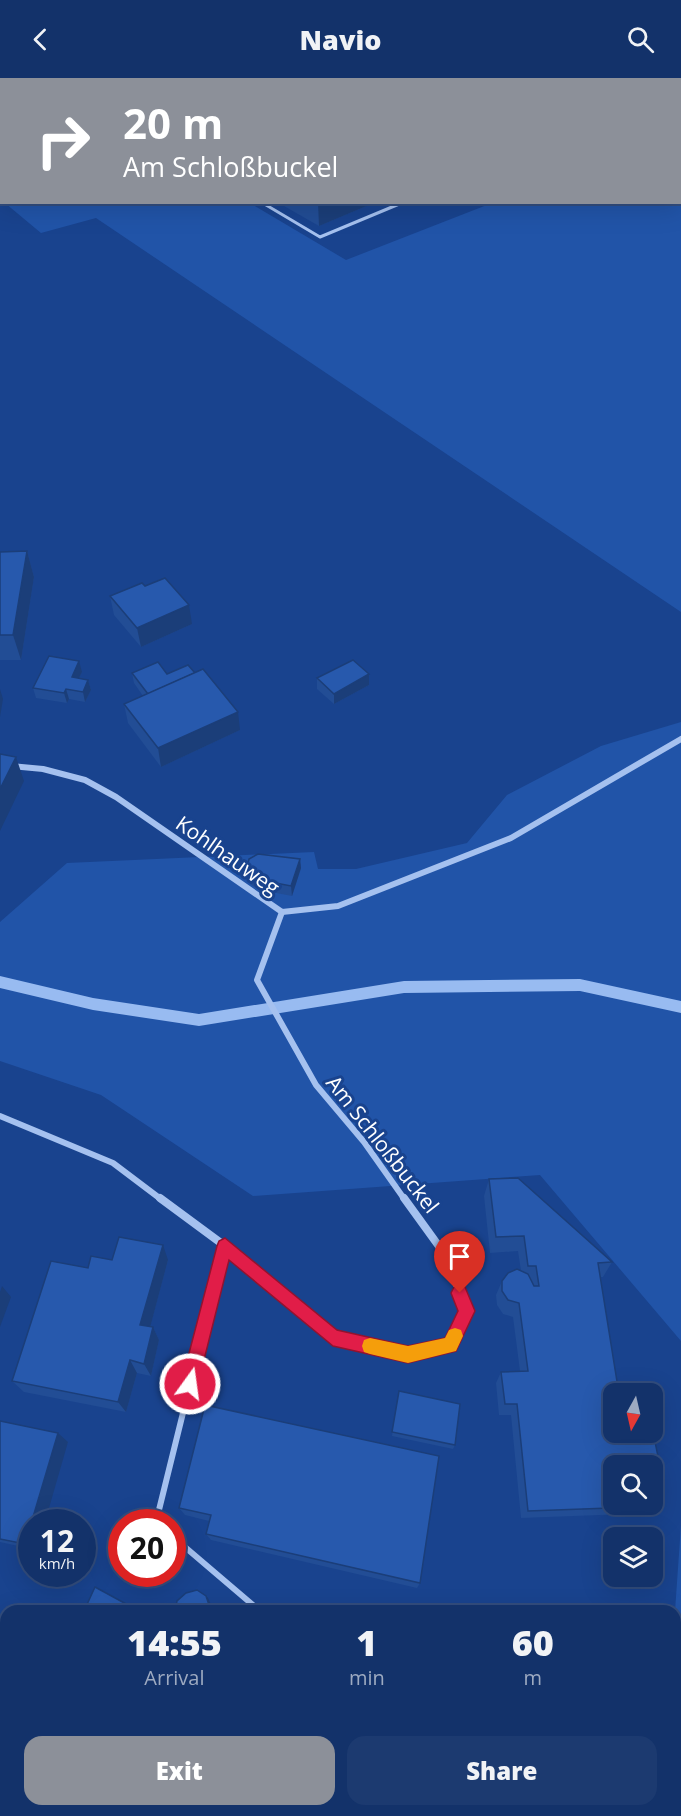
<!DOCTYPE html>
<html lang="en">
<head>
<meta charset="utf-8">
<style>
  body { margin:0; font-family:"Open Sans",sans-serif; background:#1c3a70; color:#f1f3f6; height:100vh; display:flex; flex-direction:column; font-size:22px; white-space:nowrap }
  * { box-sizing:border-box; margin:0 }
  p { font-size:20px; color:#9daac1 }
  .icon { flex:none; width:33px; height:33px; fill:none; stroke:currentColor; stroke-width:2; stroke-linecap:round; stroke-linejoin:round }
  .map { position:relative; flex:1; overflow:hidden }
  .details { position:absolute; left:0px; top:1527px; width:681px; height:212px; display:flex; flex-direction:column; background:#13326a; border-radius:18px 18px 0 0; box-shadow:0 6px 24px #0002,0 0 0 2px #324d7e }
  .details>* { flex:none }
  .hud { position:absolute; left:0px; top:0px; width:681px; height:126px; box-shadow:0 6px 24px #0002,0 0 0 2px #324d7e; background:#8c9099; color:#fff; overflow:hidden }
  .needle { width:39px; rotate:188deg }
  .fabs { position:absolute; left:603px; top:1305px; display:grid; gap:12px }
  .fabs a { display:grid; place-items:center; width:60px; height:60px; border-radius:12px; background:#13326a; box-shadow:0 6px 24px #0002,0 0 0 2px #324d7e; font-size:30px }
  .speed { position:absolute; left:18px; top:1431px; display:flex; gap:12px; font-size:30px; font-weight:700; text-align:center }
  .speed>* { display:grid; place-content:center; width:78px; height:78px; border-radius:50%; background:#13326a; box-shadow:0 6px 24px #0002,0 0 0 2px #324d7e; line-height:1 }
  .speed small { font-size:15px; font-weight:400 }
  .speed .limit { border:9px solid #d22; background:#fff; color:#111 }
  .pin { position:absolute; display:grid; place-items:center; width:51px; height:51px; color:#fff; margin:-62px -26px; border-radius:50% 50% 50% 0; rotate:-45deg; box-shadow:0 0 6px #0007 }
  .pin .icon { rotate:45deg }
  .me { position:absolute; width:66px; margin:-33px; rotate:14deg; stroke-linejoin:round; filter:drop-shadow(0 0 4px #0008) }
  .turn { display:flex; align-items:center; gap:21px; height:126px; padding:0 24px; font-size:27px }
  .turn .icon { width:78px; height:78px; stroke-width:2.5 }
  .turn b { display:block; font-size:42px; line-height:51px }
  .eta { display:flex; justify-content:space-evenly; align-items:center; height:102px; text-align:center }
  .eta b { font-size:36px; font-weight:800; line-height:42px }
  .button { display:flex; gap:12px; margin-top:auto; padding:12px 24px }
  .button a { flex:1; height:69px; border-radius:18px; background:#8c9099; color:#fff; font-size:24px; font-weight:800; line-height:69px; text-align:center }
  .button a+a { background:#1c3a70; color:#f1f3f6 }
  header { display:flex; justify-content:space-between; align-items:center; height:78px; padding:0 24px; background:#13326a; font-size:27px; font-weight:800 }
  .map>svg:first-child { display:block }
  .green { fill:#2154a8 }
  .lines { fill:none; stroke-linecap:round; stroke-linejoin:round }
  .stream { fill:#98bbf1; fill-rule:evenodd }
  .lane-far1 { stroke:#a5c1ef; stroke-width:3 }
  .lane { stroke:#a5c1ef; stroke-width:6 }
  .street-far1 { stroke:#a5c1ef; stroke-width:6 }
  .street { stroke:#a5c1ef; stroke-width:8 }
  .wall { fill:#224d95 }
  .shaded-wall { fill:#1b3e79 }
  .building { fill:#2759ad; stroke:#1b3e79; stroke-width:1.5 }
  .route { fill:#e11d48; stroke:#92132f; stroke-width:1.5 }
  .slow { fill:#f59e0b }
  .labels { text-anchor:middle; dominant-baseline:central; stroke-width:6; stroke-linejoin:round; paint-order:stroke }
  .street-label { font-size:21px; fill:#fff; stroke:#19438e }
</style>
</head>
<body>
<header><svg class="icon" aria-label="back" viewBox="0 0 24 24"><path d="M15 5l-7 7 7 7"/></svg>Navio<svg class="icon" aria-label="search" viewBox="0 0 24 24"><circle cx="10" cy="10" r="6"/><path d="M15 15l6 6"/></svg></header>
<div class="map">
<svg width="681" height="1738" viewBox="0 0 681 1738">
  <rect width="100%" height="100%" fill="#19438e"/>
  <g class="green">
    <polygon points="427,0 681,0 681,534 96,140 41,155 5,125 250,125 346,182 492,125 680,124 680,2"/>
    <polygon points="681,644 681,1263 540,1097 253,1118 101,1017 0,983 0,844 67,785 314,774 318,791 356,791 467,765 507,717 601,668"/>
    <polygon points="681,1447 681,1738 660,1738 660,1733 675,1732 675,1533"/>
  </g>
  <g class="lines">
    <polygon class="stream" points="0,898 93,920 199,936 404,903 580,901 681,923 681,935 580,913 404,915 199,948 93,932 0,910"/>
    <g class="lane-far1">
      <polyline points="50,0 52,2"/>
      <polyline points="539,2 544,0"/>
      <polyline points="261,124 320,159 404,124"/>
    </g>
    <g class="lane">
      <polyline points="156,1444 224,1169"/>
      <polyline points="172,1458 260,1533"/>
      <polyline points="219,1738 222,1732"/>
    </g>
    <g class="street-far1">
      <polyline points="0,687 43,691 85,702 116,719 282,834 338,828 511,760 681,661"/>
      <polyline points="282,834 257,902 316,1007 364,1064 405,1122"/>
      <polyline points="0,1038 113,1085 162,1122"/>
    </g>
    <polyline class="street" points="160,1120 225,1168 333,1259 409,1277 451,1267 467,1233 446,1178 404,1120"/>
  </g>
  <g class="wall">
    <rect x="110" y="0" width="69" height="2"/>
    <rect x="191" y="0" width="169" height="2"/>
    <polygon points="277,124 376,124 319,148"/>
    <polygon points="27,473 34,499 21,582 0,582 0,474"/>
    <polygon points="145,508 192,546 141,569 114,537 110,518"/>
    <polygon points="82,594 79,600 88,602 91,612 85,624 69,621 67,625 36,620 33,610"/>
    <polygon points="132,595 167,596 240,652 161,689 128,645 124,626 143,618 134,605"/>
    <polygon points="369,596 369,607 334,626 317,611 317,600"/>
    <polygon points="300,781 301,790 292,818 261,812 251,807 248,799 247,790"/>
    <polygon points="489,1101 612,1184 603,1199 601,1199 614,1354 661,1393 652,1399 652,1388 614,1388 637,1429 626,1436 521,1440 511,1337 499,1337 496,1305 501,1294 520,1293 513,1239 503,1236 497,1227 496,1217 502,1203 521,1193 518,1173 490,1175 484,1118"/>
    <polygon points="112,1182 168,1182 150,1249 153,1249 159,1262 151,1298 137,1295 126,1334 24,1314 12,1303 88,1190"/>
    <polygon points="399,1313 455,1367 453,1371 392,1358"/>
    <polygon points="205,1327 420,1505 417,1510 211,1462 206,1456 209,1443 185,1437 179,1430"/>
    <polygon points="0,1343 68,1364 32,1444 32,1471 0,1464"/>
    <rect x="467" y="1732" width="163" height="6"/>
  </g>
  <g class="shaded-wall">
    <polygon points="134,0 179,0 179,2 130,2"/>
    <polygon points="315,0 360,0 360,2 311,2"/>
    <polygon points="318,124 376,124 319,148"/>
    <polygon points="27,473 34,499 21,582 13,557"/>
    <polygon points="189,527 192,546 141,569 137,550"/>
    <polygon points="79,583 82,594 74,610 72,599"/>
    <polygon points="369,596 369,607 334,626 334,616"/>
    <polygon points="88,602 91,612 85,624 83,614"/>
    <polygon points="0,611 3,621 0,639"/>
    <polygon points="66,611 69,621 67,625 64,615"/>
    <polygon points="238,634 240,652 161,689 158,670"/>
    <polygon points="16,679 24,703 0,753 0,711"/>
    <polygon points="300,781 301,790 292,818 291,808"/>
    <polygon points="163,1167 168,1182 147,1261 140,1247"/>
    <polygon points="2,1208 11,1219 0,1249 0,1214"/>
    <polygon points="153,1249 159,1262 151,1298 144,1286"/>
    <polygon points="130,1282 137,1295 126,1334 118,1324"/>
    <polygon points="58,1355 68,1364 45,1444 32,1444 32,1469 25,1466"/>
    <polygon points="206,1518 208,1520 213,1531 212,1533 210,1533"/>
    <polygon points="125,1732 132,1732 130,1738 123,1738"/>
  </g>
  <g class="building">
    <polygon points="212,0 315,0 311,2 215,2"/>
    <polygon points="27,473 13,557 0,557 0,474"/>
    <polygon points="165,500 189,527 137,550 110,518 142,505 145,508"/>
    <polygon points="49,578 79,583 72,599 88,602 83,614 66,611 64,615 33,610"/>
    <polygon points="353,582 369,596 334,616 317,600"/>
    <polygon points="158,584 167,596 188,587 195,595 148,616 132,595"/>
    <polygon points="203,591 238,634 158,670 124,626"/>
    <polygon points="0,676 16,679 0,711"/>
    <polygon points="258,776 300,781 291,808 260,802 250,798 247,790 249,781"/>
    <polygon points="518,1100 612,1184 598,1185 619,1316 614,1316 614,1354 652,1354 652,1349 661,1393 652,1393 652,1388 614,1388 614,1426 637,1426 637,1429 528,1433 517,1326 505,1326 501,1294 528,1293 519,1225 508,1222 502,1213 502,1203 508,1195 517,1191 528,1196 534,1208 539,1208 536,1188 528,1188 524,1158 496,1159 489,1101"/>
    <polygon points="119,1159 163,1167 140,1247 153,1249 144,1286 130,1282 118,1324 12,1303 51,1183 88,1190 91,1178 112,1182"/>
    <polygon points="399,1313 460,1326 455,1367 392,1354"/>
    <polygon points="205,1327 439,1378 420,1505 206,1456 211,1437 179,1430"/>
    <polygon points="0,1343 58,1355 25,1466 0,1461"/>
    <polygon points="95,1509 139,1533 84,1533"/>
    <polygon points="197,1512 206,1518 210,1530 210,1533 175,1533 177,1523 186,1515"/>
    <polygon points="6,1687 6,1732 125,1732 123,1738 0,1738 0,1699"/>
    <polygon points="472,1732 630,1732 630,1738 473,1738"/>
  </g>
  <polygon class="route" points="225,1160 337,1252 408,1268 445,1260 458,1233 451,1215 454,1209 460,1207 465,1209 475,1233 456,1273 408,1285 333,1268 229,1182 198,1306 196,1312 190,1314 184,1312 181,1306 217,1168 219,1163"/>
  <polygon class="slow" points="455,1250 461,1252 463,1258 456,1273 408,1285 370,1276 364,1274 362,1268 364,1262 370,1260 408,1268 445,1260 449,1252"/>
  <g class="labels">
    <g class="street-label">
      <text transform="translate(228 777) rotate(35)">Kohlhauweg</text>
      <text transform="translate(383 1066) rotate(52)">Am Schloßbuckel</text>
    </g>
  </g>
</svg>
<div class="fabs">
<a><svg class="needle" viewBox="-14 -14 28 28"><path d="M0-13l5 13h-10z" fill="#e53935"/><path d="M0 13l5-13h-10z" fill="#9daac1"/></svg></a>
<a><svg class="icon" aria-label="search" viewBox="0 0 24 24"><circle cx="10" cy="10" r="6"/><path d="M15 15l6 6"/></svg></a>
<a><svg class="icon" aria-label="layers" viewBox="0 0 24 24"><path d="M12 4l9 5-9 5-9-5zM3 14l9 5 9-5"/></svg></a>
</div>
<div class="speed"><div>12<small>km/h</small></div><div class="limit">20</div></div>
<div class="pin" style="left:460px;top:1215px;background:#d93025"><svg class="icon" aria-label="arrive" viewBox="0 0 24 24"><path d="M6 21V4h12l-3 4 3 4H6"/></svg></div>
<svg class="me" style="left:190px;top:1306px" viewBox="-20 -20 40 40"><circle r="17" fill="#e11d48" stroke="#fff" stroke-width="3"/><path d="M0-11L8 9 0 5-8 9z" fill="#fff"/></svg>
<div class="hud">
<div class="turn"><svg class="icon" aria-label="right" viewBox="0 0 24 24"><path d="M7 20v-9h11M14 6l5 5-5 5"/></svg><div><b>20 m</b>Am Schloßbuckel</div></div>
</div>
<section class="details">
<div class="eta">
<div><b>14:55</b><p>Arrival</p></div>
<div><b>1</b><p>min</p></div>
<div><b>60</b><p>m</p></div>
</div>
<div class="button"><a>Exit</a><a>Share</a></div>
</section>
</div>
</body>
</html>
